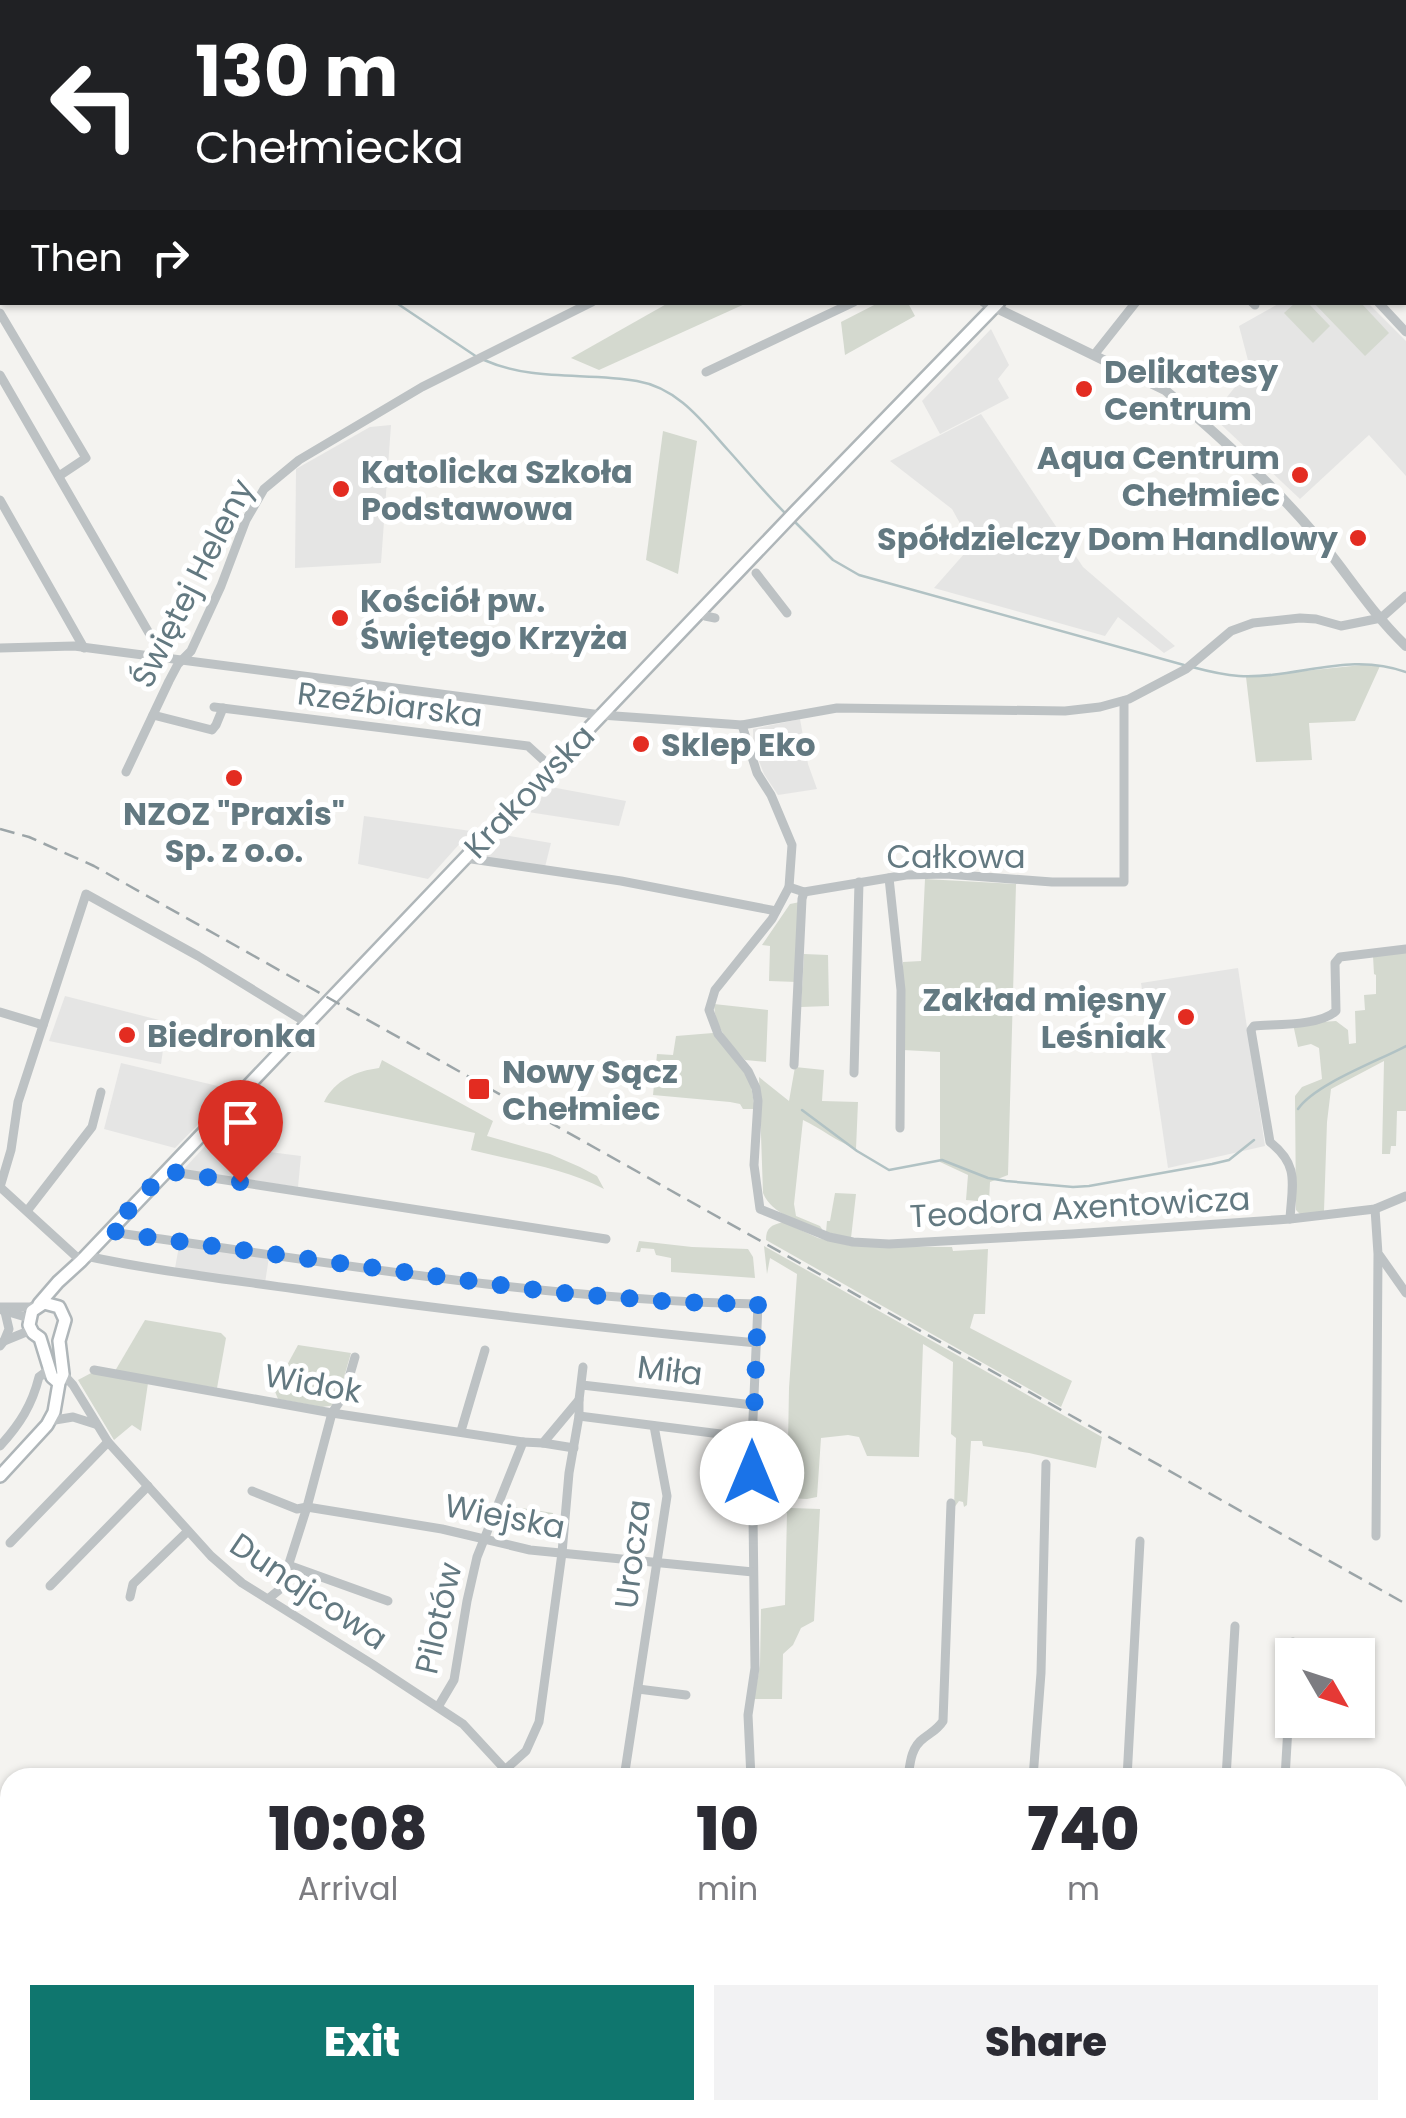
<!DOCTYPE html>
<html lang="en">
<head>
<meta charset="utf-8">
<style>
  body { margin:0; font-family:Poppins,sans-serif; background:#f2f2f3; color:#2b2b33; height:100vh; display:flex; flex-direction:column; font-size:38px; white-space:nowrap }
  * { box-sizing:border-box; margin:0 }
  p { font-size:32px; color:#7c7c81 }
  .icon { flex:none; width:55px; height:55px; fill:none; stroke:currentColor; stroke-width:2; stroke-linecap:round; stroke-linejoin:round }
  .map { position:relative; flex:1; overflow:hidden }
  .sheet { position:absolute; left:0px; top:1768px; width:1408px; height:352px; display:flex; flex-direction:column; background:#fff; border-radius:30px 30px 0 0; box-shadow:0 2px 8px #0004 }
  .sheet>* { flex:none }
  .guide { position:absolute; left:0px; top:0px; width:1408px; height:305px; box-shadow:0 2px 8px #0004; background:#202124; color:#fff; overflow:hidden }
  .needle { width:65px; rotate:129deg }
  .fabs { position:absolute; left:1275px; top:1638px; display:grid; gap:20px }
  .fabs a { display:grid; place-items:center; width:100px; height:100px; border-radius:0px; background:#fff; box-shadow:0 2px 8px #0004; font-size:50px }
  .pin { position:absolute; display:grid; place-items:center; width:85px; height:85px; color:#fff; margin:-102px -42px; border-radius:50% 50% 50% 0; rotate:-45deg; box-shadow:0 0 10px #0007 }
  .pin .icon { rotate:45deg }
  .me { position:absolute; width:110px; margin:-55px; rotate:0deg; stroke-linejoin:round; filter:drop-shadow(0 0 8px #0008) }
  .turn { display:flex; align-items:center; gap:35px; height:210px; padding:0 30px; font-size:45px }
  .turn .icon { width:130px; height:130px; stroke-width:2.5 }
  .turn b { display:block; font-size:70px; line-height:85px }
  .then { display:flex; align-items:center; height:95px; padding:0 30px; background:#0003; gap:20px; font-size:38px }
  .eta { display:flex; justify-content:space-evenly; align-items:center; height:170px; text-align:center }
  .eta b { font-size:60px; font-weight:800; line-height:70px }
  .action { display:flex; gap:20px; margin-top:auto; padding:20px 30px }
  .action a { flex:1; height:115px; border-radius:0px; background:#0f766e; color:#fff; font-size:40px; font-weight:800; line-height:115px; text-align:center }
  .action a+a { background:#f2f2f3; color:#2b2b33 }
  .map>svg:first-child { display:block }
  .built { fill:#e5e5e4 }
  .green { fill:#d4d9cf }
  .water { fill:#b1c2c4 }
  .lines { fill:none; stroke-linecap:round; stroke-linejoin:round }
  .stream { stroke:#b1c2c4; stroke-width:2.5 }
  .secondary-casing { stroke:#afb6b9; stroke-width:16 }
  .minor { stroke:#bdc2c4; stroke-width:9 }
  .tertiary { stroke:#bdc2c4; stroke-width:10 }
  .secondary { stroke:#fff; stroke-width:11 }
  .rail { stroke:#9ca5a8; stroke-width:2.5; stroke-dasharray:15 8; stroke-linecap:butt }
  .route { stroke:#1a73e8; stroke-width:18; stroke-dasharray:0 32.4 }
  .poi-dot { fill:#e32c21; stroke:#fff; stroke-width:4 }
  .labels { text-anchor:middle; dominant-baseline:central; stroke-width:10; stroke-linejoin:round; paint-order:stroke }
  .poi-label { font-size:32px; font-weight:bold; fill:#637981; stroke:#fff; text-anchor:start }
  .street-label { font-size:32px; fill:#637981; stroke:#fff }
</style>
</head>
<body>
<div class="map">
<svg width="1406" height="2118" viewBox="0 0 1406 2118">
  <rect width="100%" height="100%" fill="#f4f3f0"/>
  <g class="built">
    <polygon points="1280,303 1368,303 1406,341 1406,476 1369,435 1300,499 1212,416 1250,368 1239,326"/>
    <polygon points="991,329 1009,365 998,379 1009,398 940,434 922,401"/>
    <polygon points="981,414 1083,567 1175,646 1164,653 1118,617 1105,636 934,588 972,545 952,509 890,461"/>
    <polygon points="391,425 381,563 295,568 296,469 370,427"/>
    <polygon points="800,719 808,764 817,789 778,795 764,774 753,746 753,729"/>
    <polygon points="551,787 626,801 619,826 528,812"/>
    <polygon points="364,816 471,831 428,879 358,864"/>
    <polygon points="504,835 551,843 545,867 481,857"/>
    <polygon points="1238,968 1265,1146 1168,1168 1141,983"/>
    <polygon points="65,996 167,1022 161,1064 49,1041"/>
    <polygon points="121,1063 222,1087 225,1097 175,1148 104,1129"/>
    <polygon points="207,1144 301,1156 298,1187 183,1170"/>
    <polygon points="179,1246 269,1257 265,1283 175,1268"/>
  </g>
  <g class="green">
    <polygon points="670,302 747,303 599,370 571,358"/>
    <polygon points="878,303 908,303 915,316 845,355 841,322"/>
    <polygon points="1295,303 1308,303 1330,326 1313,343 1284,313"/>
    <polygon points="1314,303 1361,303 1389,333 1365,356"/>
    <polygon points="663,431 697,441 678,574 646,560"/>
    <polygon points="1362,665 1380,666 1355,721 1309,723 1312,760 1256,762 1246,677"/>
    <polygon points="925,879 1016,884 1008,1175 990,1182 989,1202 966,1200 968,1175 940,1162 940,1052 903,1050 903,962 921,961"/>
    <polygon points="800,902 797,982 769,981 770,946 762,945 790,904"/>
    <polygon points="1406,950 1406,1111 1397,1111 1396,1146 1391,1146 1390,1154 1382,1154 1384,1061 1331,1089 1327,1122 1324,1211 1301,1215 1296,1210 1295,1096 1302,1087 1322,1079 1319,1048 1311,1044 1298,1047 1293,1024 1336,1021 1348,1030 1349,1044 1356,1043 1355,1011 1365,1010 1364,995 1376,994 1376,975 1374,974 1373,956"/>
    <polygon points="804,954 828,955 829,1006 801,1007"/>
    <path d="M714,1004L768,1010L766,1062L745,1060C729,1042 715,1029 714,1004Z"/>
    <polygon points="713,1033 750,1080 755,1109 743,1109 740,1104 730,1102 653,1095 657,1054 673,1055 676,1036"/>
    <path d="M382,1060L493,1121L487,1136L550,1154L580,1167L597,1176L604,1189C564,1168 515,1161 471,1150L475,1133L324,1102C335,1080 356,1071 379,1068Z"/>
    <path d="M795,1067L824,1070L822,1101L858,1102L856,1149C836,1141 822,1129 803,1120L794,1204L796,1216L820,1226L822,1229H820C800,1221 772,1215 763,1193L759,1077L789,1101Z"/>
    <polygon points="835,1193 856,1194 851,1238 826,1232 827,1221 830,1221"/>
    <path d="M783,1222L818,1238L852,1246L952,1247L953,1251L988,1249L985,1314H974L970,1328L1072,1381L1061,1407L766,1240C766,1228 771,1225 783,1222Z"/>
    <polygon points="639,1241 692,1247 748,1249 753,1257 755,1278 671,1272 671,1258 656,1255 654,1249 641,1248 640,1252 636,1252"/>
    <polygon points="764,1246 1102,1437 1096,1468 1029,1453 983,1446 982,1441 971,1441 967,1505 964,1507 963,1502 959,1501 954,1508 956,1438 951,1434 953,1362 923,1344 919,1457 867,1456 859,1437 848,1435 821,1438 817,1497 807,1499 787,1498 789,1388 797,1274 770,1258 767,1274"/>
    <polygon points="145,1320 221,1333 226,1338 217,1388 115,1371"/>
    <polygon points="298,1345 351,1353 336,1405 322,1407 278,1399 274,1389"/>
    <polygon points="93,1372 148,1383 141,1431 132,1425 114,1440 78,1380"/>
    <polygon points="509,1506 553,1513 548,1537 505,1529"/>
    <polygon points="760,1507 820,1509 814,1621 801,1628 793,1645 783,1654 782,1699 754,1699 760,1665 761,1609 785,1605 787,1513 759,1510"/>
  </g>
  <g class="water">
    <polygon points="0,1961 10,1969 10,2062 0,2056"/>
    <polygon points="80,2110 269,2110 279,2118 91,2118"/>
  </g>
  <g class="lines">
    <g class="stream">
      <polyline points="162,0 162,2"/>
      <polyline points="395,302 477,357"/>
      <path d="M484,360C534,382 586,372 637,381C678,388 702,421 728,450C747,471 765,493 785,513"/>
      <polyline points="795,522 833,560 859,575 1184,665"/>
      <path d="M1192,667C1207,671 1224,675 1239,676C1298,679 1348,651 1406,672"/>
      <path d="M1298,1109C1315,1084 1378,1061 1406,1046"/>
      <polyline points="802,1110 857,1151 889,1170 942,1160 988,1178 1006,1181 1073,1187 1089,1186 1212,1164 1229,1160 1254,1140"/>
      <polyline points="919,2110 927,2118"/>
    </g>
    <g class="secondary-casing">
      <g id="secondary">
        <polyline points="1281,2 1284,0"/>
        <polyline points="39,1304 58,1282 81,1261 796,511 999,302"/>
        <polyline points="0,1476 47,1425 54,1412 59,1383 63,1374 59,1341 65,1320 59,1307 44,1303 32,1311 29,1325 33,1333 40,1338 52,1377 59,1383"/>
      </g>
    </g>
    <g class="minor">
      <polyline points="155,0 155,2"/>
      <polyline points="289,2 292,0"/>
      <polyline points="637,2 640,0"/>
      <polyline points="1405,23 1406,22"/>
      <polyline points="1405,197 1406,198"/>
      <polyline points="0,199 2,198"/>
      <polyline points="1252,302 1255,305"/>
      <polyline points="1378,302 1406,332"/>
      <polyline points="0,313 86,458 59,476"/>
      <polyline points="1094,355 1136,302"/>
      <polyline points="706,372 854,302"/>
      <polyline points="0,375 164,659"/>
      <polyline points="0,500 84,648"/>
      <polyline points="756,573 787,613"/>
      <polyline points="705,616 715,618"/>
      <polyline points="0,648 74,646 601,715 742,725 837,708 1065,711 1100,707 1129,699 1186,669 1231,631 1253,623 1300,618 1316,619 1341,626 1381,618 1406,596"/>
      <polyline points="214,707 528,746 551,767"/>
      <polyline points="153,715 212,730 216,725 223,708"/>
      <polyline points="742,725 757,773 771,795 792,845 789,887 772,919 715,990 709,1010 718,1034 748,1071 756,1088 758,1101 754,1165 760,1209 829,1237 853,1242 889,1244 1072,1234 1290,1219 1375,1209 1406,1196"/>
      <polyline points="126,772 169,681 178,664 191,651 221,586 246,520 264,489 299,460 422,387 592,302"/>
      <polyline points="465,858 621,881 776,911"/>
      <polyline points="889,878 901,990 900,1128"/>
      <polyline points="789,887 804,892 906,875 946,874 1052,882 1124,882 1124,701"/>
      <polyline points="0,1012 43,1025"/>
      <polyline points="794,1065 802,899 804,892"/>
      <polyline points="854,1073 859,882"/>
      <polyline points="167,1171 606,1239"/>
      <polyline points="0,1187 11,1150 18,1102 86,894 198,956 307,1023"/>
      <polyline points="0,1187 81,1261"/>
      <polyline points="1375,1209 1378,1254 1376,1536"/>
      <polyline points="27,1211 92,1127 101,1092"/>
      <path d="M1290,1219C1292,1184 1300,1166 1270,1142L1251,1030L1254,1026C1277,1024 1319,1026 1336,1011L1335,963L1340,957L1406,949"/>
      <path d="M110,1230L125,1234C335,1263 546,1300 758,1304L752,1441L755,1668L748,1715L751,1778"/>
      <path d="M86,1256C155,1271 226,1279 296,1289C450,1311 603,1328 757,1343"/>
      <polyline points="1380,1256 1406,1293"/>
      <polyline points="0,1307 35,1307"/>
      <polyline points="2,1310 29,1318"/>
      <polyline points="4,1341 9,1329 5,1312"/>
      <polyline points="0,1346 4,1341 31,1330"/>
      <polyline points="94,1370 332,1413 523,1442"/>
      <polyline points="63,1374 73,1385 108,1442 211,1556 242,1583 372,1664 463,1724 513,1778"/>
      <polyline points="582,1385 753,1405"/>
      <polyline points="579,1416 752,1438"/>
      <polyline points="49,1421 73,1417 95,1424"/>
      <polyline points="461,1431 485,1350"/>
      <polyline points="543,1443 574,1448"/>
      <path d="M0,1446C20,1424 32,1405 39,1377L50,1369"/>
      <polyline points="252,1491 297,1509 307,1507 442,1529 530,1550 753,1572"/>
      <polyline points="10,1543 108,1442"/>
      <polyline points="288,1565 388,1601"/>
      <polyline points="50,1586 148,1486"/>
      <polyline points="130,1597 133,1584 188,1531"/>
      <polyline points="268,1599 279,1590 284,1579 307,1507 332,1413 344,1395 355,1357"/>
      <polyline points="638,1689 686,1695"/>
      <polyline points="438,1707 454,1680 467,1601 477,1557 523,1442 543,1443 579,1400"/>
      <polyline points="506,1769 526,1751 539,1722 562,1553 569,1473 579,1416 579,1400 583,1367"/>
      <polyline points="624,1778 667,1496 654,1426"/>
      <path d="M908,1778C910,1763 911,1747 924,1738C932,1732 938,1729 943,1721L951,1503"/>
      <polyline points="1033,1778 1041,1673 1046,1464"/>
      <polyline points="1127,1778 1140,1541"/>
      <polyline points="1226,1778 1235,1626"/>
      <polyline points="1285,1778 1293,1642"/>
      <polyline points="1398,1940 1406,1940"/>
      <polyline points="0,2110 28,2118"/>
    </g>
    <g class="tertiary">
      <polyline points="518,0 522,2"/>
      <path d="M984,302L1165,390C1215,432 1270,482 1312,531C1344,568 1370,612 1406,646"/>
    </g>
    <use href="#secondary" class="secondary"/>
    <polyline class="rail" points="0,829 29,837 94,866 1406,1604"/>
  </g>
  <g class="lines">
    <polyline class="route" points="240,1182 166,1171 110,1230 125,1234 552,1292 674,1302 758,1304 752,1473"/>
  </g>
  <g class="poi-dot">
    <circle cx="1084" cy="389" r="10"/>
    <circle cx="1300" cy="475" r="10"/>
    <circle cx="341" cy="489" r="10"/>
    <circle cx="1358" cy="538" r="10"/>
    <circle cx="340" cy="618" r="10"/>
    <circle cx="641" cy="744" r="10"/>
    <circle cx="234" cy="778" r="10"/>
    <circle cx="1186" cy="1017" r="10"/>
    <circle cx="127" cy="1035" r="10"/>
    <rect x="467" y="1077" width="24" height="24" rx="5"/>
  </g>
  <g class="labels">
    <g class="poi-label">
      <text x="1104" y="371">Delikatesy<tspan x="1104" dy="37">Centrum</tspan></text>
      <text x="1280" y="457" text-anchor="end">Aqua Centrum<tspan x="1280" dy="37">Chełmiec</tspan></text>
      <text x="361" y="471">Katolicka Szkoła<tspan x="361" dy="37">Podstawowa</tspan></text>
      <text x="1338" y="538" text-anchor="end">Spółdzielczy Dom Handlowy</text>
      <text x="360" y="600">Kościół pw.<tspan x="360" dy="37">Świętego Krzyża</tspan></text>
      <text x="661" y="744">Sklep Eko</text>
      <text x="234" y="813" text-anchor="middle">NZOZ "Praxis"<tspan x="234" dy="37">Sp. z o.o.</tspan></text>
      <text x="1166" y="999" text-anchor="end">Zakład mięsny<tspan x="1166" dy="37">Leśniak</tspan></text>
      <text x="147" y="1035">Biedronka</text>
      <text x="502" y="1071">Nowy Sącz<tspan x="502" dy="37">Chełmiec</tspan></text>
    </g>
    <g class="street-label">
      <text transform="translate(192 583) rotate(-63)">Świętej Heleny</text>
      <text transform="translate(390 704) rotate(7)">Rzeźbiarska</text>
      <text transform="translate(529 791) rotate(-46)">Krakowska</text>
      <text x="956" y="856">Całkowa</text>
      <text transform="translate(1080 1207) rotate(-3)">Teodora Axentowicza</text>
      <text transform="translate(670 1370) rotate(7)">Miła</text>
      <text transform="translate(313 1383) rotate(10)">Widok</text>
      <text transform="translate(505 1516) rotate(11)">Wiejska</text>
      <text transform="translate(632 1554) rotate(-83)">Urocza</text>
      <text transform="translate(309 1591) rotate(34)">Dunajcowa</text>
      <text transform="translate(438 1618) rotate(-77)">Pilotów</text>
    </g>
  </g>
</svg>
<div class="fabs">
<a><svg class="needle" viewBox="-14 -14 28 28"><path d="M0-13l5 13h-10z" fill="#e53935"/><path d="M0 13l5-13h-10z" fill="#7c7c81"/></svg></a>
</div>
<div class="pin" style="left:240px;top:1182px;background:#d93025"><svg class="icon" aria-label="arrive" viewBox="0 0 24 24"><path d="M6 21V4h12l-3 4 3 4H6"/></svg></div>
<svg class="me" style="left:752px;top:1473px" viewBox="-20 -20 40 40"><circle r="19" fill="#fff"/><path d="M0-13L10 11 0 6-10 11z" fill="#1a73e8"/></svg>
<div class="guide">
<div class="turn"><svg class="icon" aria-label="left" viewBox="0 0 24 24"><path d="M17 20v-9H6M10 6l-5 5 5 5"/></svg><div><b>130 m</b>Chełmiecka</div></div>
<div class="then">Then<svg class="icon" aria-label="right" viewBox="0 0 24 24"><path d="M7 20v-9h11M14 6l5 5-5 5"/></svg></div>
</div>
<section class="sheet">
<div class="eta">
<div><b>10:08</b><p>Arrival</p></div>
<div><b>10</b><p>min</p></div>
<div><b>740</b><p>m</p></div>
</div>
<div class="action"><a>Exit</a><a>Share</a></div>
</section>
</div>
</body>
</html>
